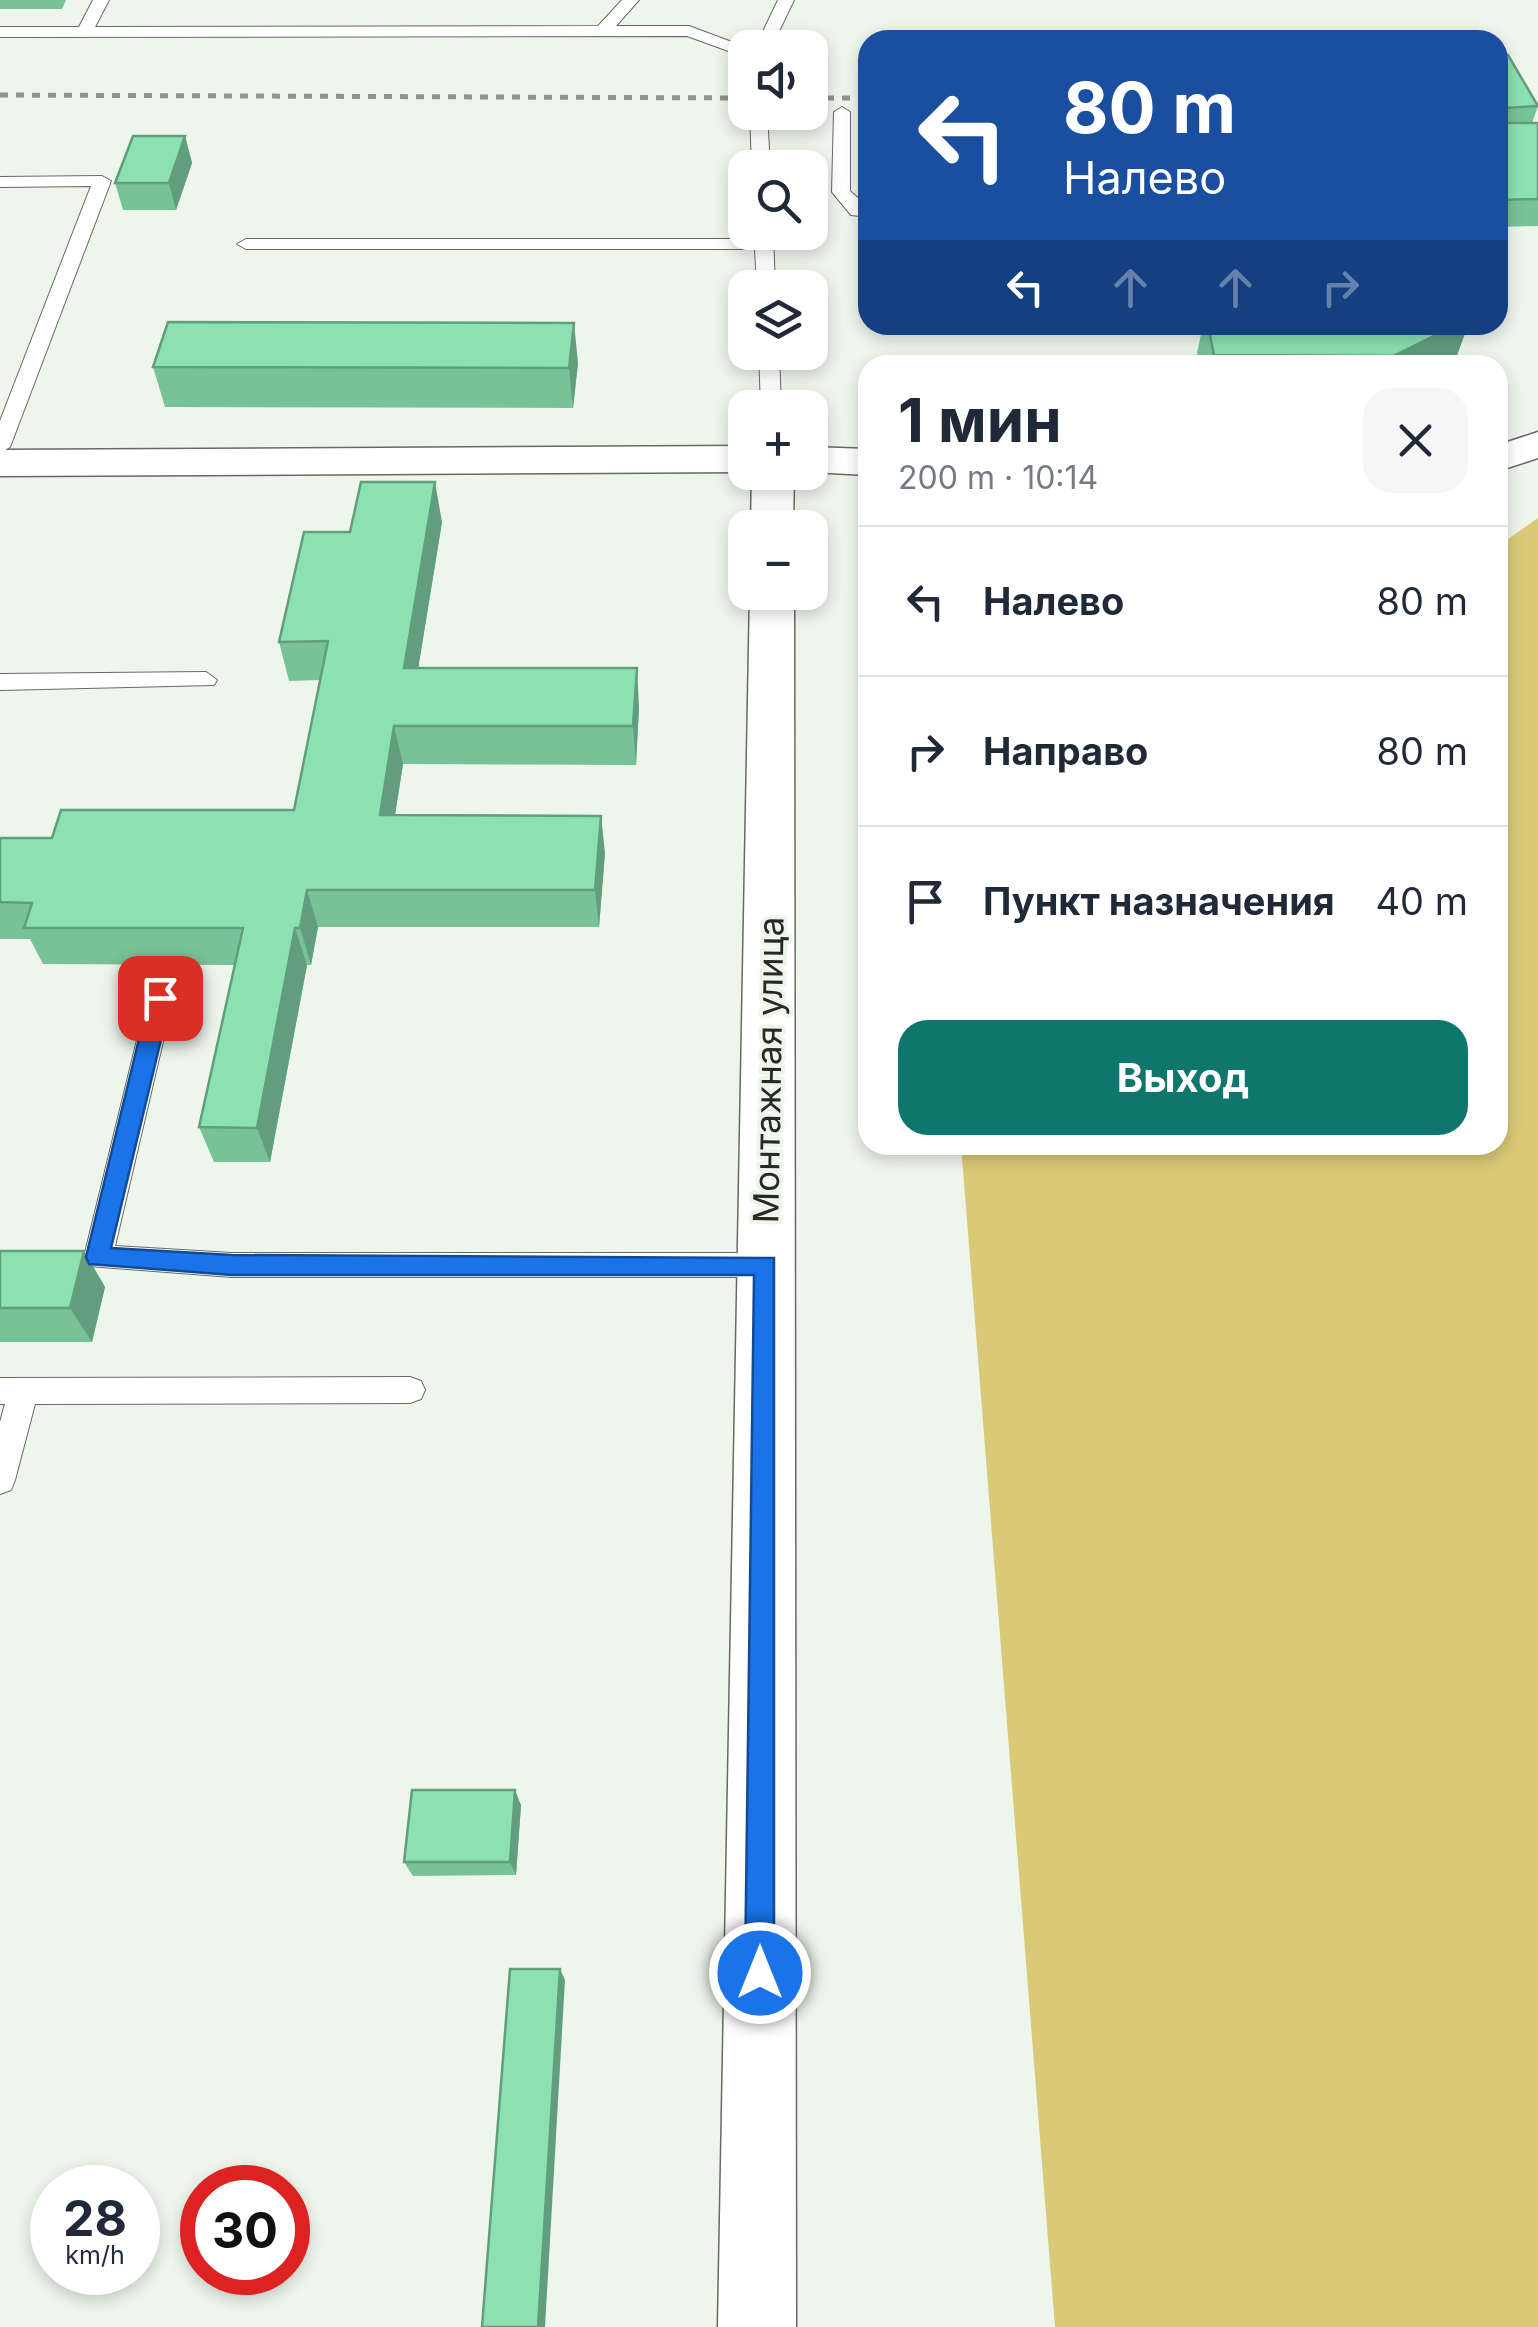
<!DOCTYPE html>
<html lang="ru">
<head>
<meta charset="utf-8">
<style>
  body { margin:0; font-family:Inter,sans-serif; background:#f6f6f7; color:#1f2937; height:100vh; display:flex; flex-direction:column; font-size:38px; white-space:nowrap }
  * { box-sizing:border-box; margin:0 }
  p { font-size:32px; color:#747a83 }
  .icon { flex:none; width:55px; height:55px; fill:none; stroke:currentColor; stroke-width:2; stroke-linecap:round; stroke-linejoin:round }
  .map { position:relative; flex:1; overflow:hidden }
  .drawer { position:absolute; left:858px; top:355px; width:650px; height:800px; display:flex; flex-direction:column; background:#fff; border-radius:30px; box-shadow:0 5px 15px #0003 }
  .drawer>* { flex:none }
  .top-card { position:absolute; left:858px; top:30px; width:650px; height:305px; border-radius:30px; box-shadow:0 5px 15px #0003; background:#1a4fa0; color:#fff; overflow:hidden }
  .buttons { position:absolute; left:728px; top:30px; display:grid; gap:20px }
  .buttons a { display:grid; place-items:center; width:100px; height:100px; border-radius:20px; background:#fff; box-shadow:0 5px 15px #0003; font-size:50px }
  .speed { position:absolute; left:30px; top:2165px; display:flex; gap:20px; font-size:50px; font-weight:700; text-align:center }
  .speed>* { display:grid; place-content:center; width:130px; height:130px; border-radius:50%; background:#fff; box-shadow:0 5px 15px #0003; line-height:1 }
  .speed small { font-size:25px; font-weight:400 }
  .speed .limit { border:15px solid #d22; background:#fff; color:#111 }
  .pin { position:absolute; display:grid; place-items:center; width:85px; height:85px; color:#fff; margin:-42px; border-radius:20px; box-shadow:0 5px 15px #0006 }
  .me { position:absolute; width:110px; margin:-55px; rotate:0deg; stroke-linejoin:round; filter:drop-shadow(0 0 8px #0008) }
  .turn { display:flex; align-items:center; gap:35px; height:210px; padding:0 40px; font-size:45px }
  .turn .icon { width:130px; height:130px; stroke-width:2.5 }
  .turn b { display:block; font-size:70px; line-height:85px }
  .lanes { display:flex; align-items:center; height:95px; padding:0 40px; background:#0003; justify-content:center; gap:50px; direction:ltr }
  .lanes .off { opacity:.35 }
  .round { display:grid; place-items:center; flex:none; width:105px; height:105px; border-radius:30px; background:#f6f6f7 }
  .summary { display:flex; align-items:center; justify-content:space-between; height:170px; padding:0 40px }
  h1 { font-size:60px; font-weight:700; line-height:75px }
  .cta { display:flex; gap:20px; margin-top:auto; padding:20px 40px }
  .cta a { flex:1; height:115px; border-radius:30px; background:#0f766e; color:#fff; font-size:40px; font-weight:700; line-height:115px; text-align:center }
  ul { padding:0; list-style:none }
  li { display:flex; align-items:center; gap:30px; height:150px; padding:0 40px; border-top:2px solid #e0e1e3 }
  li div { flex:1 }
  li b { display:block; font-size:38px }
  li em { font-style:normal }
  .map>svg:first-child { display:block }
  .green { fill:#dac977 }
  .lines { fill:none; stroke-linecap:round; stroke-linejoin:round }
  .lane-casing { stroke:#656b63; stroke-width:2 }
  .street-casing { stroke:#656b63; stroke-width:3 }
  .lane { fill:#fff; fill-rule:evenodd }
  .street { fill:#fff; fill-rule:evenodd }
  .rail { stroke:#8f948d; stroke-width:5; stroke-dasharray:8 8; stroke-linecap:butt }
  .wall { fill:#78c299 }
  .shaded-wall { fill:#629e7d }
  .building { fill:#8ce1b2; stroke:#629e7d; stroke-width:2.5 }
  .route { fill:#1a73e8; stroke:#114b97; stroke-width:2.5 }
  .labels { text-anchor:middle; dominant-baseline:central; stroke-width:8; stroke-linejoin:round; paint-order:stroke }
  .street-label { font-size:35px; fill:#262925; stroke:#eef6ec }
</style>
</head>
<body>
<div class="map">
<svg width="1538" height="2327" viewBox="0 0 1538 2327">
  <rect width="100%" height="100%" fill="#eef6ec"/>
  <polygon class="green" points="1538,518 1538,2327 1055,2327 961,1145 1498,1145 1498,546"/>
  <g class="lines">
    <g class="lane-casing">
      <g id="lane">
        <polygon points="93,0 109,0 95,27 598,26 622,0 639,0 616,26 689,26 748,48 745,57 687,36 0,37 0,27 79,27"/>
        <polygon points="778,0 794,0 771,48 755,48"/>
        <polygon points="842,107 850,112 850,191 868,207 868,217 851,215 832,192 834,112"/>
        <polygon points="750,112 767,112 770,168 752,168"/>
        <polygon points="102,176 111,181 10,447 0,453 0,421 91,186 0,187 0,177"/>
        <polygon points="755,232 773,232 775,288 757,288 755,249 246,249 237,244 246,239 755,239"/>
        <polygon points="759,352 779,352 781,408 761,408"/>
        <polygon points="206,672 217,680 214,685 0,690 0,674"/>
        <polygon points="160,989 173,999 115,1246 232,1253 766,1253 776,1256 780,1265 776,1274 766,1277 232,1277 88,1266 84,1257 147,999"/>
        <polygon points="410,1377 421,1381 425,1390 421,1399 410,1403 35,1404 15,1480 11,1490 0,1494 0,1422 5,1404 0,1404 0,1378"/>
      </g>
    </g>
    <g class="street-casing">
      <g id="street">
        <polygon points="1538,432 1538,458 1498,471 1498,445"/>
        <polygon points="745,446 745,472 0,476 0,450"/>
        <polygon points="810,447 868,449 868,475 810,472"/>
        <polygon points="752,472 794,472 793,528 751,528"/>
        <polygon points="750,592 794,592 796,2327 718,2327"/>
      </g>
    </g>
    <use href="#lane" class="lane"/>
    <use href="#street" class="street"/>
    <g class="rail">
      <polyline points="0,95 745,98"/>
      <polyline points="810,98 868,98"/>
    </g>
  </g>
  <g class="wall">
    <polygon points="0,0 66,0 62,9 0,9"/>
    <polygon points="1498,55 1538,106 1532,123 1538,123 1538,226 1498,227"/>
    <polygon points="185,136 192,163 176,210 123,210 115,183"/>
    <polygon points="1203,325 1468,325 1456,358 1443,365 1200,365 1197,353"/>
    <polygon points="578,363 573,408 165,407 153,367"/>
    <polygon points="442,522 418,668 639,707 636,765 403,764 395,815 605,853 599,927 318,927 311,965 307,965 270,1162 214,1162 199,1127 235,965 43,964 30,939 0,939 0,838 52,838 294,810 320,680 289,681 279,642 350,532"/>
    <polygon points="0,1251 84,1251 105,1287 92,1342 0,1342"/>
    <polygon points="521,1805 516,1875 413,1876 404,1862"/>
  </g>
  <g class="shaded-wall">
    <polygon points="185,136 192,163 176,210 169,183"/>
    <polygon points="574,323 578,363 573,408 569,368"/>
    <polygon points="1456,325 1468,325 1456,358 1443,365 1390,365 1393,356"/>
    <polygon points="435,482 442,522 412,707 404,668"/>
    <polygon points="637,668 639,707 636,765 633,726"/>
    <polygon points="394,726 403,764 389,853 380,815"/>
    <polygon points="601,816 605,853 599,927 595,890"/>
    <polygon points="307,890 318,927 311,965 300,928"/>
    <polygon points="295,928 307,965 270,1162 257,1128"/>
    <polygon points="84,1251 105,1287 92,1342 70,1308"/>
    <polygon points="515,1790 521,1805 516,1875 510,1862"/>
    <polygon points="560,1969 565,1980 545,2327 538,2327"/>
  </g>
  <g class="building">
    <polygon points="1498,55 1508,55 1538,106 1504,108 1504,123 1538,123 1538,199 1498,200"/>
    <polygon points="133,136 185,136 169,183 115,183"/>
    <polygon points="168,322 574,323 569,368 153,367"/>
    <polygon points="1208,325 1456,325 1393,356 1214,355"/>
    <polygon points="361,482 435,482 404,668 637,668 633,726 394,726 380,815 601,816 595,890 307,890 300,928 295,928 257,1128 199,1127 243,928 24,928 32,903 0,902 0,838 52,838 61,810 294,810 328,641 279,642 304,532 350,532"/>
    <polygon points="0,1251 84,1251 70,1308 0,1308"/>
    <polygon points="412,1790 515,1790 510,1862 404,1862"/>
    <polygon points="510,1969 560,1969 538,2327 482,2327"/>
  </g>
  <polygon class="route" points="160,990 171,998 111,1248 232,1255 774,1258 774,1973 770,1983 760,1988 749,1983 745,1973 754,1275 232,1275 89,1264 86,1257 149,998"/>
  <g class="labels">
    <g class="street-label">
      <text transform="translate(768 1070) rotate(-89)">Монтажная улица</text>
    </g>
  </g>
</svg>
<div class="buttons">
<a><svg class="icon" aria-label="sound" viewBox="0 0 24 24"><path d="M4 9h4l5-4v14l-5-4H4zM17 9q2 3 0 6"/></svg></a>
<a><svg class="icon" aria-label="search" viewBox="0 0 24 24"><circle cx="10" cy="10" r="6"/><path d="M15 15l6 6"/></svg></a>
<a><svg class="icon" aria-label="layers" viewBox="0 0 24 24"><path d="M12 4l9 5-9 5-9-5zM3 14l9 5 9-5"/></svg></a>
<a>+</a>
<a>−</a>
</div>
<div class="speed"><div>28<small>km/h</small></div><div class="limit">30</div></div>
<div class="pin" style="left:160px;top:998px;background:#d93025"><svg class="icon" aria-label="arrive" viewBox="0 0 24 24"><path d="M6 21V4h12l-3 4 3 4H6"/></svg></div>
<svg class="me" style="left:760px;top:1973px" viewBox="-20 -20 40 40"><circle r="17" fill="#1a73e8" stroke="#fff" stroke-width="3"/><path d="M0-11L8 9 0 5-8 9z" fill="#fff"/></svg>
<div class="top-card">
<div class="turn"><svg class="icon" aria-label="left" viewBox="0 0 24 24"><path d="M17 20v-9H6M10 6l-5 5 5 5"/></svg><div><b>80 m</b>Налево</div></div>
<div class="lanes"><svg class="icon" aria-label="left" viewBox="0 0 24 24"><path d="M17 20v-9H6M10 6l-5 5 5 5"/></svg><svg class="icon off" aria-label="ahead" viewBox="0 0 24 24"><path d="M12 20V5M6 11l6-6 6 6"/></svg><svg class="icon off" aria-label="ahead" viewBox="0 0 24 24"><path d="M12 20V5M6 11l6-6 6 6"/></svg><svg class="icon off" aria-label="right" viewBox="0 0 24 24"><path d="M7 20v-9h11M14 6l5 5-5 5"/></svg></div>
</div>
<section class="drawer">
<div class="summary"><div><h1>1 мин</h1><p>200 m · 10:14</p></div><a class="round"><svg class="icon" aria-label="close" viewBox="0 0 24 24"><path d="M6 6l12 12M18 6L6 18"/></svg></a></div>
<ul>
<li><svg class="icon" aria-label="left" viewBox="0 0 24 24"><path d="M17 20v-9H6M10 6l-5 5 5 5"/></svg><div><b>Налево</b></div><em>80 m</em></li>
<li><svg class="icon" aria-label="right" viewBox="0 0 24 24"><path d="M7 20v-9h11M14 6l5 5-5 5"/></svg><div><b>Направо</b></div><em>80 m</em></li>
<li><svg class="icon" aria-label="arrive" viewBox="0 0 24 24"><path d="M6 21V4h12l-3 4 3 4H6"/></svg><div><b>Пункт назначения</b></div><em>40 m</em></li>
</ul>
<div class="cta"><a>Выход</a></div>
</section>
</div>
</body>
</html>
